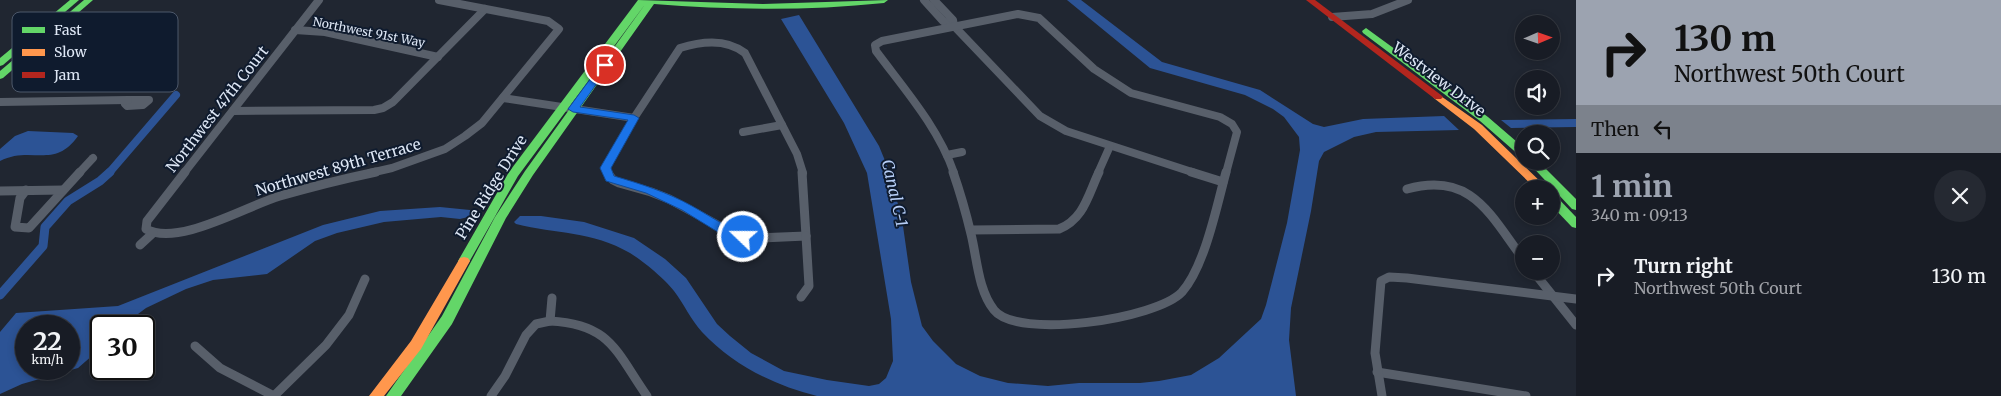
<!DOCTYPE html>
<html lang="en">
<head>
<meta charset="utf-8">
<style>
  body { margin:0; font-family:Merriweather,serif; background:#252932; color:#f1f3f6; height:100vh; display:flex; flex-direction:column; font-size:19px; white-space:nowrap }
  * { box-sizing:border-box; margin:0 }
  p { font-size:16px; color:#9fa1a7 }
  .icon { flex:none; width:28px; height:28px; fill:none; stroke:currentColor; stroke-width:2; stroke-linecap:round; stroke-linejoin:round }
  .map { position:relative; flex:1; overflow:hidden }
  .drawer { display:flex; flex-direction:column; background:#181c25; width:425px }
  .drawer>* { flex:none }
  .hud { background:#9ca3b0; color:#111; overflow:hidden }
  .needle { width:32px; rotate:88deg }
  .tools { position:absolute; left:1515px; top:15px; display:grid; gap:10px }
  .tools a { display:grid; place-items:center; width:45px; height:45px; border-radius:50%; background:#181c25; box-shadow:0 2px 8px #0003,0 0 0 1px #363a42; font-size:25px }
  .speed { position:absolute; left:15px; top:315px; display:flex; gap:10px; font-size:25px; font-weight:700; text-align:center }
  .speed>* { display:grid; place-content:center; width:65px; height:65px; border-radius:50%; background:#181c25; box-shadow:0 2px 8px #0003,0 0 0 1px #363a42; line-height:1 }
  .speed small { font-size:12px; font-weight:400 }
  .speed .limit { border:2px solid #111; border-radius:8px; background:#fff; color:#111 }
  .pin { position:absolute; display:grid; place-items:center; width:42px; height:42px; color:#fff; margin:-21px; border:2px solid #fff; border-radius:50%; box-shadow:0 1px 5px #0007 }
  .me { position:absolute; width:55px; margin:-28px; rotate:292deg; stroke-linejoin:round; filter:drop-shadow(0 0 4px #0008) }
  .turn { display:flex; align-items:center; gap:18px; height:105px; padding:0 15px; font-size:22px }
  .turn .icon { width:65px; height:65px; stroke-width:2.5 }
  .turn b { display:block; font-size:35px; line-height:42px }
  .then { display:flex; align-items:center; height:48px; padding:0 15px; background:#0003; gap:10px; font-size:19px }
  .round { display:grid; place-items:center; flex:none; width:52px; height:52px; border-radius:26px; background:#252932 }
  .summary { display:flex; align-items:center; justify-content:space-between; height:85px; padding:0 15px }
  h1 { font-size:30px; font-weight:700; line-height:38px; color:#9ca3b0 }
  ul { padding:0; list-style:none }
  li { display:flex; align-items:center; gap:15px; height:75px; padding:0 15px }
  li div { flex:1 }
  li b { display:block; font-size:19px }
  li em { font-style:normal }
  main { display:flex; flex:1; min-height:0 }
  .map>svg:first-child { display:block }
  .water { fill:#2c5395; fill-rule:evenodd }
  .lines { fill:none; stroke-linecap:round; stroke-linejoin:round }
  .canal-far1 { stroke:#2c5395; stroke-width:8 }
  .canal { stroke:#2c5395; stroke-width:9 }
  .street-far1 { stroke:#585f6a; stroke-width:8 }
  .street { stroke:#585f6a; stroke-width:9 }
  .fast { fill:#63d668; fill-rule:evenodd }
  .slow { fill:#ff974d; fill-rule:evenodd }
  .jam { fill:#b3261e; fill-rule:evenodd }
  .route { fill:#1a73e8; stroke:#114b97 }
  .labels { text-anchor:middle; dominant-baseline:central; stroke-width:4; stroke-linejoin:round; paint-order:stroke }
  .far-street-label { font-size:12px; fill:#dee7f5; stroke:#0f1b2e }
  .street-label { font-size:15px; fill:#dee7f5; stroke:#0f1b2e }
  .water-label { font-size:16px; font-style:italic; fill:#b7cff8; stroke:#0f1b2e }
  .key { fill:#0f1b2e; stroke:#4d586a; stroke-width:1 }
  .key-label { font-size:14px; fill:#dee7f5 }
</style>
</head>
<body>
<main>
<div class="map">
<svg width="1576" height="396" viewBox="0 0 1576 396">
  <rect width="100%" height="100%" fill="#202631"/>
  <g class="water">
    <path d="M1067,0H1081L1162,62L1260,90L1313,124L1324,127L1363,119L1444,116L1459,130L1376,132L1354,137L1324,152L1319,161L1311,211L1291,308L1289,340L1296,396H817C773,385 733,365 702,332C691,320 684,304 674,291C665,279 643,261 630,253C592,231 556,234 516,224L514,222L520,216H541L584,222L634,238L665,259L686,278L717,324L730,336L751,353L784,371L827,380L869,386L879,384L886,378L893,361L891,319L867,173L844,123L781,19L799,15L879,146L888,168L902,219L911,282L922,326L933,341L956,364L980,376L1008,383L1048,386L1079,383H1140L1159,381L1191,375L1219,358L1261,319L1266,305L1287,223L1300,150L1299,137L1284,117L1273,109L1245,95L1150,68Z"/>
    <polygon points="1576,119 1576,127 1511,128 1501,120"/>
    <path d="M28,131L73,133L78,136C54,170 31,145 0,161V149L15,136Z"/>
    <path d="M440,207L470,210L471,214L468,217L460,219L441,217L384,222L337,233L315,241L267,274L213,280L186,289L146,308L122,326H101V348L78,368L22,384L0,394V332L16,313L118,306L323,225L380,211ZM69,326V369H26V326Z"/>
  </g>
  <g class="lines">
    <polyline class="canal-far1" points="109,173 176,95"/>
    <polyline class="canal" points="0,295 43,246 45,227 68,201 100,181 110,172"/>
    <g class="street-far1">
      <polyline points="924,0 943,21 954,26 1040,116 1066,131 1195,173"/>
      <polyline points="934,0 953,20 954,26"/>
      <polyline points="1332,17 1372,14 1408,0"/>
      <polyline points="295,30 325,32 438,57"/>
      <polyline points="503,98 634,118"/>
      <polygon points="128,100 149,100 143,105 127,106 125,104"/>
      <polyline points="0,102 128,100"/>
      <polyline points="233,111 374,110 383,108 393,102 485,9"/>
      <polyline points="743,132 782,125"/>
      <polyline points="947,155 962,152"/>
      <polyline points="79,173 93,158"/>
      <polyline points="184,173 319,0"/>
      <polyline points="370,173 392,168 445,149 465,136 482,123 559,29 548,21 439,0"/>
      <path d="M607,173L605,168L634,118L680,48C702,41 726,38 745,53L797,154L803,173"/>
      <path d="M954,173C938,127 905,90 876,51L875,45L882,41L1018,14L1039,18L1094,69L1131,93L1220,117L1232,124L1237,132L1226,173"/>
      <polyline points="1098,173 1110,146"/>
    </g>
    <g class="street">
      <path d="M185,172L147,221L146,229C178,247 246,206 280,196C311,187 343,179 376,172"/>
      <polyline points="607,172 613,180 619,183 651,192 669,199 736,235 759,238 806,236"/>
      <polyline points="802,172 806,236"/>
      <path d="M953,172C960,192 966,213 971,234C977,258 978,290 994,310C1017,340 1157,319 1182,292C1205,266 1217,205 1226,172"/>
      <polyline points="1191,172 1223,182"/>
      <path d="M1407,189C1472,171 1490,215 1524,260"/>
      <polyline points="26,190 20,198 15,227 29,228 80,172"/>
      <polyline points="0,191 63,190"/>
      <path d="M971,230L1059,229C1084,219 1088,195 1099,172"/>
      <polyline points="140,245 153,233"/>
      <polyline points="1533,271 1576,325"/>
      <polyline points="801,297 809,286 806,236"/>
      <path d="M550,321C611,324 616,352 647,396"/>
      <polyline points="195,346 220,368 274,396"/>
      <polyline points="1377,372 1526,396"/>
      <polyline points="274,396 326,345 349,315 365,279"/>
      <polyline points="491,396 505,376 526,335 536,324 550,321 552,298"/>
      <polyline points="1382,396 1375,353 1381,281 1389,277 1407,278 1576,299"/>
    </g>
    <g class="fast">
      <polygon points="70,0 79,0 3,65 0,66 0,58"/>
      <polygon points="84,0 93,0 3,78 0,79 0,71"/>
      <path d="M638,0L763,4L888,0L884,3C807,11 731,10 654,4L533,175L506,218L452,324L401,396H386L442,316L495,217L525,171L646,3L518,176L468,264H460L458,261L509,172Z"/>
      <polygon points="1366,28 1488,117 1524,148 1524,157 1520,156 1480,121 1363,33 1362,31"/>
      <polygon points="1527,161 1538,161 1576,199 1576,210 1572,209"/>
      <polygon points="1551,194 1555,195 1576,217 1576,228 1572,227 1551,205"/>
    </g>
    <g class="slow">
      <polygon points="1438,94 1482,125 1548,189 1536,189 1474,129 1435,99 1433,97"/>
      <polygon points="464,257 468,258 470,261 421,349 384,396 369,396 411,341 460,258"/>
    </g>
    <polygon class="jam" points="1306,0 1315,0 1441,95 1443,97 1441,99 1435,99"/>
  </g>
  <path class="route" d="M605,62L610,65L580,107L634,115L639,118L611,168L614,176C641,184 667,192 692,206C710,216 727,228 747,234L749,237L747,240L743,241L726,237L682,210L646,193L606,181L600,168L628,120L573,112L568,109L602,63Z"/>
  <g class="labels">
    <g class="far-street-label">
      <text transform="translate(369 32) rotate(11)">Northwest 91st Way</text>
    </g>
    <g class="street-label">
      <text transform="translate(1439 79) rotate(37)">Westview Drive</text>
      <text transform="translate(217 109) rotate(-52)">Northwest 47th Court</text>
      <text transform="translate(338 167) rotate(-16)">Northwest 89th Terrace</text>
      <text transform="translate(491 187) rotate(-58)">Pine Ridge Drive</text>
    </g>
    <g class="water-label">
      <text transform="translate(895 193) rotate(77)">Canal C-1</text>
    </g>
  </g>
  <rect x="12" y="12" width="166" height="80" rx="8" class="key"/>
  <rect x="22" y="27" width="23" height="6" fill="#63d668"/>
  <rect x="22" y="49" width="23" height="7" fill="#ff974d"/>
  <rect x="22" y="72" width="23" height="6" fill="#b3261e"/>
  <g class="key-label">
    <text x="54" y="35">Fast</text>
    <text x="54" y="57">Slow</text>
    <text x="54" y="80">Jam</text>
  </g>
</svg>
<div class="tools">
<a><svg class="needle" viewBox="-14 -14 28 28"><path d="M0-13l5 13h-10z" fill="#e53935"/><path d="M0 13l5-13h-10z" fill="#9fa1a7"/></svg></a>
<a><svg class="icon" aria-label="sound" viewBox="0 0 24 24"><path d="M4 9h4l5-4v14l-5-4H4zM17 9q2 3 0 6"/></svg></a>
<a><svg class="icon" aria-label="search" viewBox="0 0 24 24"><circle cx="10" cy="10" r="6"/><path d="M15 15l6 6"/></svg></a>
<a>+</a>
<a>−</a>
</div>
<div class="speed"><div>22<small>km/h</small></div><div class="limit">30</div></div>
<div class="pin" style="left:605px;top:65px;background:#d93025"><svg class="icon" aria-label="arrive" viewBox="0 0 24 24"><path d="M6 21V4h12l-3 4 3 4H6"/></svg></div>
<svg class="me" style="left:743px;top:237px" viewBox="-20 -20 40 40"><circle r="17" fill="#1a73e8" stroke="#fff" stroke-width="3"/><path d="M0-11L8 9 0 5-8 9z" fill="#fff"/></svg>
</div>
<section class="drawer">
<div class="hud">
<div class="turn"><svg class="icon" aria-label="right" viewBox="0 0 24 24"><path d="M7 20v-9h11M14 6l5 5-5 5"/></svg><div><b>130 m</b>Northwest 50th Court</div></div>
<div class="then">Then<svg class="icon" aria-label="left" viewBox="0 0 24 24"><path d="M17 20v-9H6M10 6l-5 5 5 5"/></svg></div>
</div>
<div class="summary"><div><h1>1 min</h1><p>340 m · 09:13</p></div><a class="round"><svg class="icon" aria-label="close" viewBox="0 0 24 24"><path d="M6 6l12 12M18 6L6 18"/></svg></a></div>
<ul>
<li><svg class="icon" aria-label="right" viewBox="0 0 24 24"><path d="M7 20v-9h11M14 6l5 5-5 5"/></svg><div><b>Turn right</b><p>Northwest 50th Court</p></div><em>130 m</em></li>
</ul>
</section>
</main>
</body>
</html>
